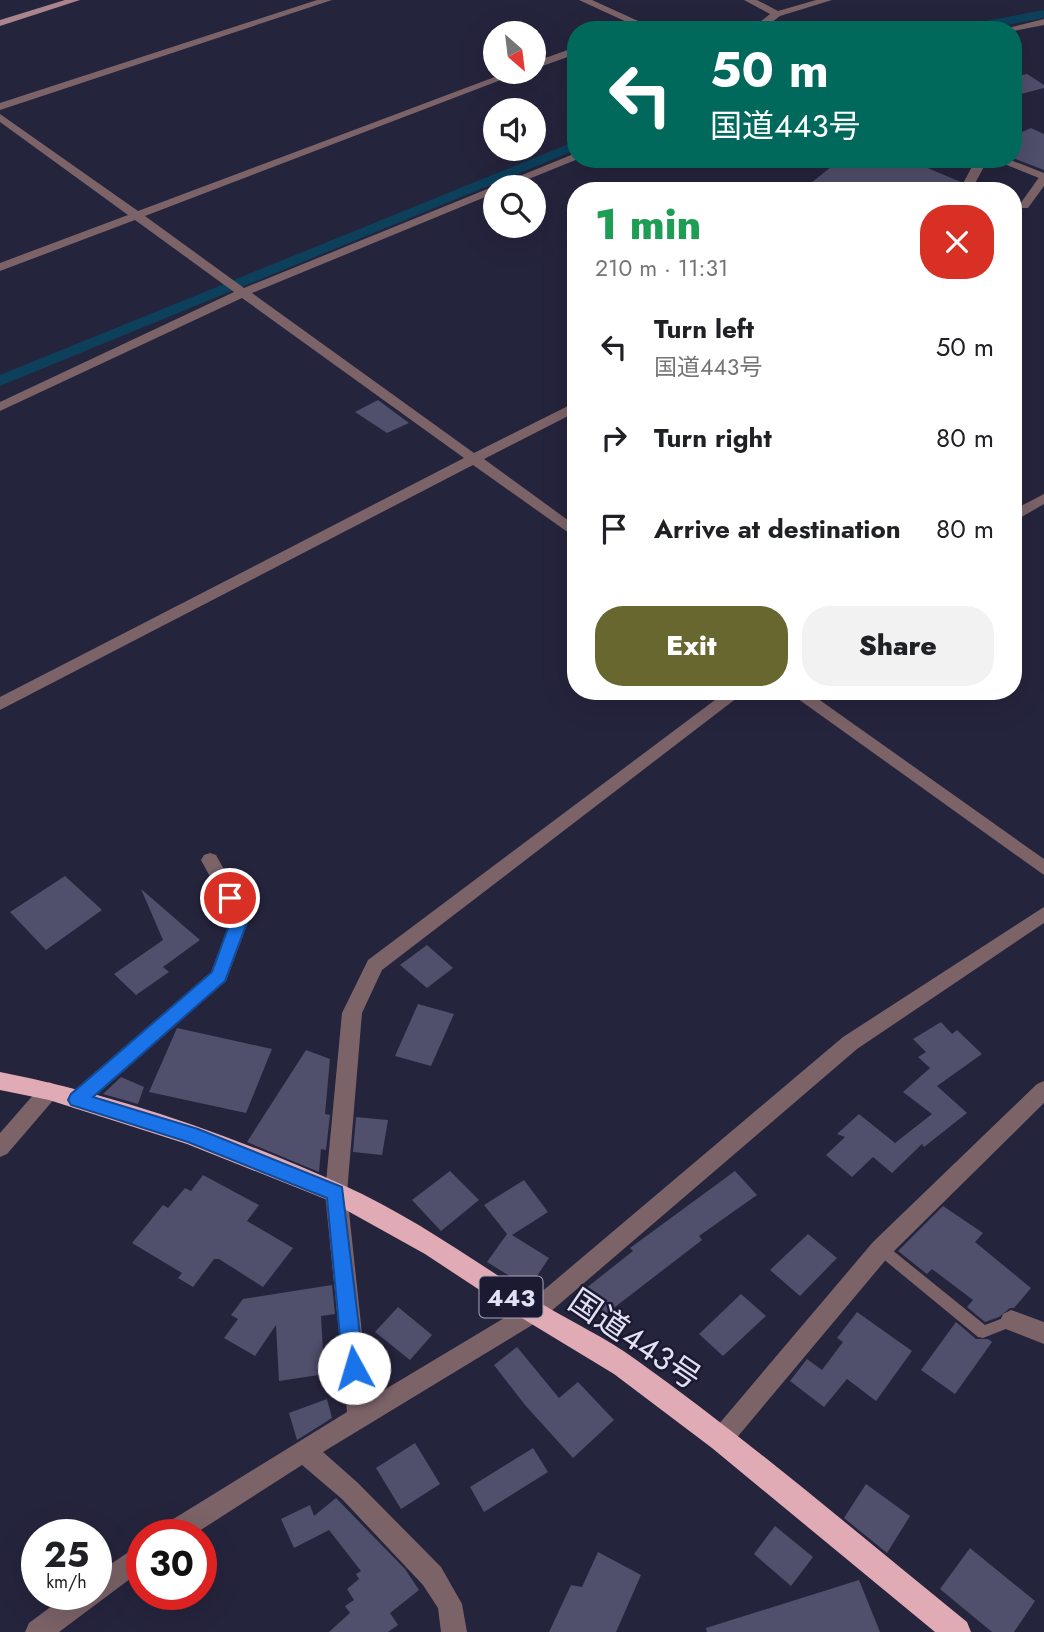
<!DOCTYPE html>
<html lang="en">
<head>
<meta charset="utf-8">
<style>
  body { margin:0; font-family:Jost,"Noto Sans JP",sans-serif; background:#f2f2f2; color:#202124; height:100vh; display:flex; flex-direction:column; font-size:26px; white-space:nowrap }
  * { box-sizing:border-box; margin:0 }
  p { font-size:23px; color:#757577 }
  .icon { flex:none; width:38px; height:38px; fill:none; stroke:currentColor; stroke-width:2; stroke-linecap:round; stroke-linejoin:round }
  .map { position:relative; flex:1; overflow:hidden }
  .drawer { position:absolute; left:567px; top:182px; width:455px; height:518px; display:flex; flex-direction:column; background:#fff; border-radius:28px; box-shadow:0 7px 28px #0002 }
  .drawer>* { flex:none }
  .top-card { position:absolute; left:567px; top:21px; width:455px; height:147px; border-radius:28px; box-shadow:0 7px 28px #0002; background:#00695c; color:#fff; overflow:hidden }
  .needle { width:46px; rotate:152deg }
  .buttons { position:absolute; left:483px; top:21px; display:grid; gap:14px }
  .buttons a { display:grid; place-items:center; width:63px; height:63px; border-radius:50%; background:#fff; box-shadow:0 7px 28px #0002; font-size:35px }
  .speed { position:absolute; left:21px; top:1519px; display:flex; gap:14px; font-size:35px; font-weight:700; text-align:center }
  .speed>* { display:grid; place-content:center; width:91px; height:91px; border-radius:50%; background:#fff; box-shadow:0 7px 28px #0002; line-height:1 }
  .speed small { font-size:18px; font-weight:400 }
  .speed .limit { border:10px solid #d22; background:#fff; color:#111 }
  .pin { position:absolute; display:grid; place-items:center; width:60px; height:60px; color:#fff; margin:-30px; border:4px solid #fff; border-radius:50%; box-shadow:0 2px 7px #0007 }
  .me { position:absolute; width:77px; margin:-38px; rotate:354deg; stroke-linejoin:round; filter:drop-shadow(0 0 5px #0008) }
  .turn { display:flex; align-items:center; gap:24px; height:147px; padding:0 28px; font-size:32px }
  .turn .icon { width:91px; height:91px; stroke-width:2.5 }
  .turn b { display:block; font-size:49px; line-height:60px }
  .round { display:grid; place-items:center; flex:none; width:74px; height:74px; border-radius:28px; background:#f2f2f2 }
  .headline { display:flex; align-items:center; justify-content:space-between; height:119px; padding:0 28px }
  h1 { font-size:42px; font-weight:800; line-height:52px; color:#1e9e55 }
  .button { display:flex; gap:14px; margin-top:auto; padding:14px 28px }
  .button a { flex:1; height:80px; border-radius:28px; background:#696730; color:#fff; font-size:28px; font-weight:800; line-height:80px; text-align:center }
  .button a+a { background:#f2f2f2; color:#202124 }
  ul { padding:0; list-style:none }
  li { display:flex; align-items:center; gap:21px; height:91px; padding:0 28px }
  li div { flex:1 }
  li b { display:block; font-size:26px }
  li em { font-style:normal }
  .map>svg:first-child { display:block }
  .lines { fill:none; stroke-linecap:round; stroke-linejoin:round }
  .canal { fill:#0c405b; fill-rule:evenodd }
  .building { fill:#504f6c }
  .service { fill:#7b6368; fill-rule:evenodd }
  .minor { fill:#7b6368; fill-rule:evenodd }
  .tertiary { fill:#7b6368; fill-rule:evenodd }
  .secondary { fill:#ab858d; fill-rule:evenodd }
  .trunk { fill:#e1abb6; fill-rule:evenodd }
  .route { fill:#1a73e8; stroke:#114b97; stroke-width:2 }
  .labels { text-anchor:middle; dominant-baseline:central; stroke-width:5; stroke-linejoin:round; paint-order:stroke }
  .shield { fill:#1c1a33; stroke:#a6a5b9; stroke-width:2 }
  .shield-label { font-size:24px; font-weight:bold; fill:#e1e1f3 }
  .near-street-label { font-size:32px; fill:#e1e1f3; stroke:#1c1a33 }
</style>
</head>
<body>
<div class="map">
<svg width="1044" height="1632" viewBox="0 0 1044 1632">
  <rect width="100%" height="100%" fill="#25243d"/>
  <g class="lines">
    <g class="canal">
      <polygon points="1044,10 1044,18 981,30 953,30 959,26"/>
      <polygon points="576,141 576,150 0,386 0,375"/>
    </g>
  </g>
  <g class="building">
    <polygon points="1027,74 1044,85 1044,88 1013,96 1013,77"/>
    <polygon points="1031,128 1044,134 1044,170 1013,158 1013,136"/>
    <polygon points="841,159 906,159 961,182 957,191 801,191"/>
    <polygon points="378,400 409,423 387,433 355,412"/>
    <polygon points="65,876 102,910 46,950 10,912"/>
    <polygon points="141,889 200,940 163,967 169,972 136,995 114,974 163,940"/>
    <polygon points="427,945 453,968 427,988 400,965"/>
    <polygon points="418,1004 454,1014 431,1066 395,1056"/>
    <polygon points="941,1022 952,1034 957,1030 982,1054 937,1086 967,1113 924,1147 922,1144 892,1173 873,1157 852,1177 826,1155 845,1137 837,1134 859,1114 895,1143 932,1114 903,1092 930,1068 918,1057 926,1052 913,1039"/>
    <polygon points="177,1028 272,1049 246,1113 149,1092"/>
    <polygon points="306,1050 330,1059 325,1114 330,1115 326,1150 321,1149 319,1172 247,1142"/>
    <polygon points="121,1077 144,1087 138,1104 103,1094"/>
    <polygon points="356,1117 388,1120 382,1155 353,1152"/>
    <polygon points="450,1171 479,1200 441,1231 412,1200"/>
    <polygon points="735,1171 757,1195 699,1236 702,1240 602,1317 580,1293 633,1251 630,1248"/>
    <polygon points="203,1175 259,1205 247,1221 293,1248 263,1287 219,1259 214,1259 193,1287 178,1278 182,1273 132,1243 163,1205 168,1208 185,1188 191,1191"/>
    <polygon points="524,1180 548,1212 512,1235 549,1258 529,1288 487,1262 507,1234 484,1205"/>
    <polygon points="943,1206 983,1233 975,1242 1031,1288 1014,1308 1010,1308 999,1317 985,1322 967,1307 973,1300 932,1269 927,1274 898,1251"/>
    <polygon points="808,1234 837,1258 800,1296 770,1270"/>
    <polygon points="332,1285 335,1314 321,1316 323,1351 337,1349 339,1372 279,1381 276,1325 255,1356 224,1338 238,1319 231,1315 243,1299"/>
    <polygon points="741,1294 766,1316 723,1356 699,1334"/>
    <polygon points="398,1307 432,1335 410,1360 375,1332"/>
    <polygon points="857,1312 912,1351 876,1401 847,1379 824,1407 790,1381 807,1359 822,1370 843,1342 837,1338"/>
    <polygon points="956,1322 976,1339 988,1339 992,1342 955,1394 921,1370"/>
    <polygon points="517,1347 559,1398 578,1382 614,1420 573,1458 525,1405 494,1365"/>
    <polygon points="327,1399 332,1418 297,1440 289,1413"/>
    <polygon points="415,1443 440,1484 401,1509 376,1468"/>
    <polygon points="533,1448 548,1472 484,1512 470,1487"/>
    <polygon points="866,1484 910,1516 887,1553 844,1518"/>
    <polygon points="336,1498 405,1569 419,1590 390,1613 398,1625 388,1632 329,1632 350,1613 345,1606 354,1600 347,1589 359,1579 356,1574 361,1571 329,1530 294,1548 281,1519 310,1505 314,1516"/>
    <polygon points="775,1526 813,1557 791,1586 754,1554"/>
    <polygon points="970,1548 1035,1601 1014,1632 992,1632 940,1589"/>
    <polygon points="598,1552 641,1575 616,1632 549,1632 571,1585 582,1587"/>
    <polygon points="859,1580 880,1632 707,1632 706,1628"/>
  </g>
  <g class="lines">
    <polygon class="service" points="881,1243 886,1245 985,1325 1011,1315 1016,1317 1018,1321 1016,1325 983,1338 978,1337 876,1253 875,1249 876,1245"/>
    <g class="minor">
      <polygon points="317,0 332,0 0,110 0,103"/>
      <polygon points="744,0 757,0 778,11 816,0 832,0 780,16 762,30 750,30 770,14"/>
      <polygon points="1044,19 1044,25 1013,31 1000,30"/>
      <polygon points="640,22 645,25 644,27 623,30"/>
      <polygon points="576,47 576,54 534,69 534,62"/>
      <polygon points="508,72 522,72 145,216 244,288 576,153 578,159 509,187 495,187 495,193 252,293 474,453 576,402 576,412 484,459 576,526 576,538 473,465 0,710 0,697 464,458 242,298 0,411 0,402 234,292 135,220 0,271 0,263 128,215 0,122 0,114 138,211"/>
      <polygon points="976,159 988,159 971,191 959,191"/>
      <polygon points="1044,175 1044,186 1028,208 1020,208 1020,204 1040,176"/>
      <polygon points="1044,494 1044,504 1013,522 1013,510"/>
      <polygon points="727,691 746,691 382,970 362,1013 347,1193 369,1399 526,1305 843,1037 1044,907 1044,923 857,1049 542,1319 323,1452 358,1483 441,1567 462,1604 467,1632 441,1632 438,1608 423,1585 342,1499 302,1465 193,1535 159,1535 162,1526 347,1412 325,1193 342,1013 368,960"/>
      <polygon points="787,691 807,691 1044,859 1044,875"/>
      <polygon points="210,853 216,855 250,917 226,981 84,1106 77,1109 70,1106 67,1100 70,1094 211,972 232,917 201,860 204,855"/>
      <polygon points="1044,1081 1044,1103 889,1256 729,1447 721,1451 713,1447 709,1439 713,1431 873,1242 1037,1084"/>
      <polygon points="49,1082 56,1085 59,1091 56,1097 7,1154 0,1157 0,1133 42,1085"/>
      <polygon points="1011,1310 1044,1322 1044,1344 1003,1328 1000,1321 1003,1314"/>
      <polygon points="142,1543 142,1570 59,1632 25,1632 29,1623 68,1594 96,1594 96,1574"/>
    </g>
    <g class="tertiary">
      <polygon points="579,0 592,0 658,30 644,30"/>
      <polygon points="992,159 1008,159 1044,173 1044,180"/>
    </g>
    <polygon class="secondary" points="65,0 80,0 0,26 0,20"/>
    <path class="trunk" d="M0,1072C117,1095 234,1136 343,1185C414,1217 477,1263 542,1304C572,1322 606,1338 635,1359C750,1441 857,1533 967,1622L971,1632H935L712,1448L614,1374L525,1320L425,1254L328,1200L187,1144L49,1100L0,1090Z"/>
  </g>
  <polygon class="route" points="230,891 236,893 249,917 225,981 93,1097 198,1129 342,1187 364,1368 361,1375 354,1378 346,1375 343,1368 327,1198 188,1142 71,1105 68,1100 71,1094 212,972 232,917 222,898 225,893"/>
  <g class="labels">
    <rect class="shield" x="479.5" y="1276.5" width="63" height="41" rx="5"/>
    <g class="shield-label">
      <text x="511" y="1297">443</text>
    </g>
    <g class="near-street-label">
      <text transform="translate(635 1339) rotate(34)">国道443号</text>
    </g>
  </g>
</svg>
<div class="buttons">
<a><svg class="needle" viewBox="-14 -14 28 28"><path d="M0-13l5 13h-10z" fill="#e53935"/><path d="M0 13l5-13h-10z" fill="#757577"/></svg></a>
<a><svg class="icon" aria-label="sound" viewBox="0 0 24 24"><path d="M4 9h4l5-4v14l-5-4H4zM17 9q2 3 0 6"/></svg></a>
<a><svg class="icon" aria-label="search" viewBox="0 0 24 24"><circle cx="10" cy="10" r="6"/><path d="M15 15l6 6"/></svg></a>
</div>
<div class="speed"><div>25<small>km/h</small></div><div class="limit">30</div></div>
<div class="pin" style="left:230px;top:898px;background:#d93025"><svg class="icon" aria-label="arrive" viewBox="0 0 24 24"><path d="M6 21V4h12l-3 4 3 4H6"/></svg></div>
<svg class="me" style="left:354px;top:1368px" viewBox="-20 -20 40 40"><circle r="19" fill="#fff"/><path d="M0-13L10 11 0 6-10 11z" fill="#1a73e8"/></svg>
<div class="top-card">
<div class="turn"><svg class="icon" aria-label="left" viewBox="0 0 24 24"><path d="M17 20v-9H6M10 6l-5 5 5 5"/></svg><div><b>50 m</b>国道443号</div></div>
</div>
<section class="drawer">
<div class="headline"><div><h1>1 min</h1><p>210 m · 11:31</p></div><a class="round" style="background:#d93025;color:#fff"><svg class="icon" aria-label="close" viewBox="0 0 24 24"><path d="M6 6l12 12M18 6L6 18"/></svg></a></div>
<ul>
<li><svg class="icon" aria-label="left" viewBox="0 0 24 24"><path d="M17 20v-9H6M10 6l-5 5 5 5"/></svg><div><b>Turn left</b><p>国道443号</p></div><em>50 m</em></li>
<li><svg class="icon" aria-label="right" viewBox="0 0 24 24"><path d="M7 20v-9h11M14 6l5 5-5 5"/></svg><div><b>Turn right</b></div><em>80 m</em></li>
<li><svg class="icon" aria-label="arrive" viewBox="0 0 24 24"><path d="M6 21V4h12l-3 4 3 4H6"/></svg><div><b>Arrive at destination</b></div><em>80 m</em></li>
</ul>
<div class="button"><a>Exit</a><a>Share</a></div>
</section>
</div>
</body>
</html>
